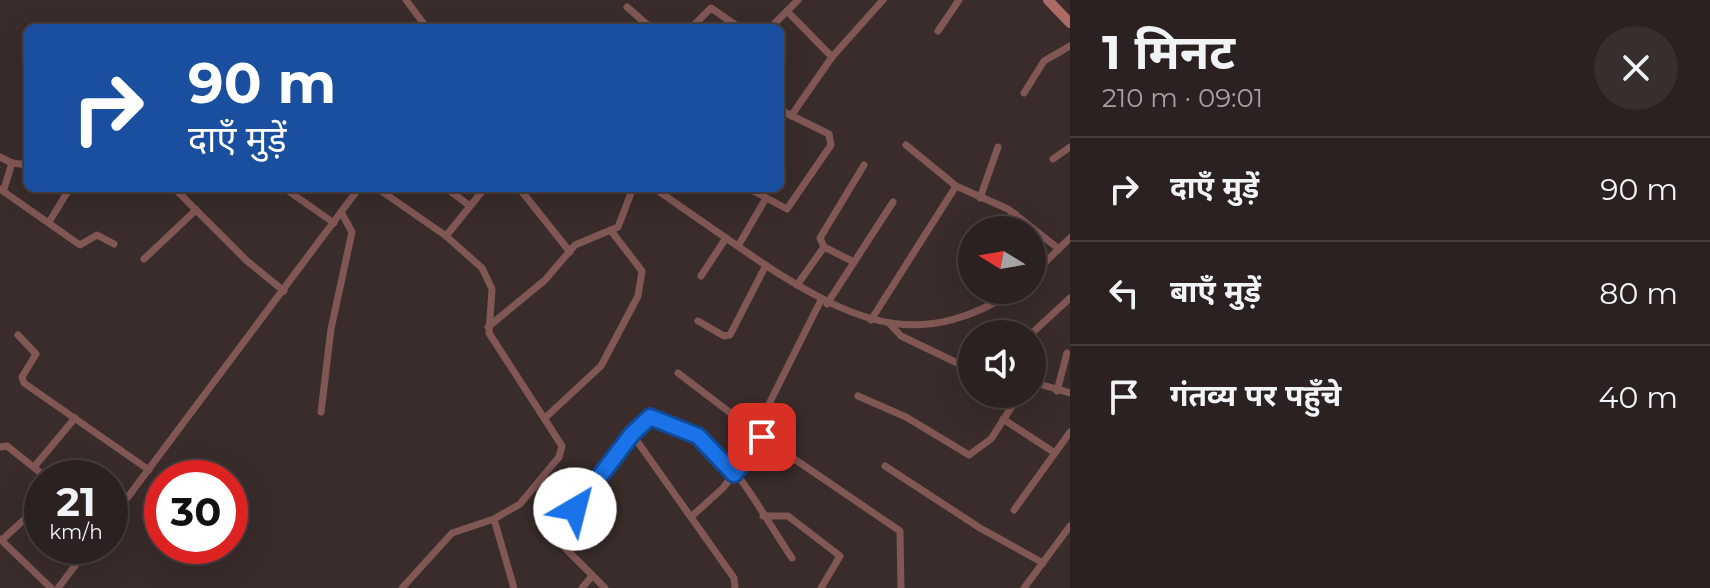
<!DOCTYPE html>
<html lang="hi">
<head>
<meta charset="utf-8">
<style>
  body { margin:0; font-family:Montserrat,"Noto Sans Devanagari",sans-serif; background:#372e2d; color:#f1f3f6; height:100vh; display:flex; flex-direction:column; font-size:30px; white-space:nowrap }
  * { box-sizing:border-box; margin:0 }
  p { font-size:26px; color:#a6a3a5 }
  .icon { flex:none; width:44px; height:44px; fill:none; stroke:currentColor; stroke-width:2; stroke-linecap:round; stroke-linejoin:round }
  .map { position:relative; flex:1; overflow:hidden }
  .drawer { display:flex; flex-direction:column; background:#2b2120; width:640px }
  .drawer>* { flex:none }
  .top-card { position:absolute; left:24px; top:24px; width:760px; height:168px; border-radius:12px; box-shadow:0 8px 32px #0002,0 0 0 2px #473e3e; background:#1a4fa0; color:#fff; overflow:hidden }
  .needle { width:52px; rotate:281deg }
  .controls { position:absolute; left:958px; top:216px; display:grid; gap:16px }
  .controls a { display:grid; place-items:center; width:88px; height:88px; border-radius:50%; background:#2b2120; box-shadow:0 8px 32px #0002,0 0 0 2px #473e3e; font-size:40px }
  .speed { position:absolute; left:24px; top:460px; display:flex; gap:16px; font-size:40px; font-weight:700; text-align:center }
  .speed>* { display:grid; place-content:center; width:104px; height:104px; border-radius:50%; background:#2b2120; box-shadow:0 8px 32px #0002,0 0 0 2px #473e3e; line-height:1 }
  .speed small { font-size:20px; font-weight:400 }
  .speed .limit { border:12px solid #d22; background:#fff; color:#111 }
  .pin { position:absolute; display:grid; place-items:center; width:68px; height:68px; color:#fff; margin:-34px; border-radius:16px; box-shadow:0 4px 12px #0006 }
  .me { position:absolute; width:88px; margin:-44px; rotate:37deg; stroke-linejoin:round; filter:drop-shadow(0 0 6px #0008) }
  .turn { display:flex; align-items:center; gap:28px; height:168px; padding:0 32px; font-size:36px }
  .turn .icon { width:104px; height:104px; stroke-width:2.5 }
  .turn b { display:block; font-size:56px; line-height:68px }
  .round { display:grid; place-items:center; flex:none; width:84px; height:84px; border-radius:42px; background:#372e2d }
  .summary { display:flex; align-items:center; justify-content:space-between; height:136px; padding:0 32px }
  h1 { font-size:48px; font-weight:700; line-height:60px }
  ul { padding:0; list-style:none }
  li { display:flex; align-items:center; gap:24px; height:104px; padding:0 32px; border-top:2px solid #473e3e }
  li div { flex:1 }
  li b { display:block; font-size:30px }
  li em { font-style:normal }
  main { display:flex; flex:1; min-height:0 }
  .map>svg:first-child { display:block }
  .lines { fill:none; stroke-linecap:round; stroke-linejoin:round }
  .street { stroke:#815754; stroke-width:7 }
  .secondary { stroke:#ad6b67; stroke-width:10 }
  .route-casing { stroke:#114b97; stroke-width:20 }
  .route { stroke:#1a73e8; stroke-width:14 }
</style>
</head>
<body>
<main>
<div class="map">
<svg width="1070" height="588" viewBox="0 0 1070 588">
  <rect width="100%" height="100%" fill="#392c2b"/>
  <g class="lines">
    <g class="street">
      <polyline points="406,0 427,28"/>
      <polyline points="627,7 651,28"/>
      <polyline points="787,11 832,57"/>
      <polyline points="691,28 711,8 740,28"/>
      <polyline points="770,28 798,0"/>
      <polyline points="938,31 959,0"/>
      <polyline points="1024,93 1044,61 1070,46"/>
      <polyline points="791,116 832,57 883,0"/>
      <polyline points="906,145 956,186 1008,209 1059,249"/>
      <polyline points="0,157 12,163 4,189"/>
      <polyline points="1053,159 1070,147"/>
      <polyline points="12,163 28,165"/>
      <polyline points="174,188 247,261 284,291"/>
      <polyline points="284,188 334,223"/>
      <polyline points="377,188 446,236 482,268 492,289 489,333 562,446 559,457 520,504 494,519 452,533 402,588"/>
      <polyline points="446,188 470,206"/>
      <polyline points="519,188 570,252"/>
      <path d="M654,188C694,216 735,245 776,272C861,325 924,350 1016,290"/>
      <polyline points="748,188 787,209 831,145 829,134 780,110"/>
      <polyline points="0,189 80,245 97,235 114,244"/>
      <polyline points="980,198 998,147"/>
      <polyline points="49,222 70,188"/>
      <polyline points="990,230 1015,214"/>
      <polyline points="446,236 484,189"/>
      <polyline points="738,246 765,200"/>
      <polyline points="966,246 972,242"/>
      <polyline points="144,259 196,210"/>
      <polyline points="854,262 824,247 820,238 864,165"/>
      <polyline points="1032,275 1070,238"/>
      <polyline points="701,276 726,238"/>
      <polyline points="797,285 824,247"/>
      <polyline points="827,304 893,202"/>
      <polyline points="871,320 956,186"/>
      <polyline points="698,321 724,336 730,335 766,265"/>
      <polyline points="889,323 901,336 972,370"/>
      <polyline points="488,327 545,280 575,245 618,227 633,188"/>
      <polyline points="1031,334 1070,298"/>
      <polyline points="18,335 36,354 22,377 24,383 149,470"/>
      <polyline points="678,373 762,437 900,531 901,588"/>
      <polyline points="1032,382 1070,393"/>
      <polyline points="1057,391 1067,353"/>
      <polyline points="858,396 906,417 969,455 991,439 1020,394"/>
      <polyline points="321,412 331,329 352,232 341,212"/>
      <polyline points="545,418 601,366 638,296 642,271 612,232"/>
      <polyline points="1003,419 1055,453"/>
      <polyline points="755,432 821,300"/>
      <polyline points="632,434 734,578 735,588"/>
      <polyline points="0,447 7,446 47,478"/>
      <polyline points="885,466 980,528 1043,563"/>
      <polyline points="34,467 75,418"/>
      <polyline points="69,478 76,472"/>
      <path d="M575,509L632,434L653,417C667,422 686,428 699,437C739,465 765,519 792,558"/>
      <polyline points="1014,510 1070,432"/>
      <polyline points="692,516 723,488 762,437"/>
      <polyline points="763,516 788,516 840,556 821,588"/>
      <polyline points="494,519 514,588"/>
      <polyline points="110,521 359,188"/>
      <polyline points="0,539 51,588"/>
      <polyline points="2,540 42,503"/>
      <polyline points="564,547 605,588"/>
      <polyline points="58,588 90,546"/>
      <polyline points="582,588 592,576"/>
      <polyline points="1024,588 1070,526"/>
    </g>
    <polyline class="secondary" points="1048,0 1070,23"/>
  </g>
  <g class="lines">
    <g class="route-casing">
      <polyline id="route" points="575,509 632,434 650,417 698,436 734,474 762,437"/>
    </g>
    <use href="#route" class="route"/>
  </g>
</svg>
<div class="controls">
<a><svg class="needle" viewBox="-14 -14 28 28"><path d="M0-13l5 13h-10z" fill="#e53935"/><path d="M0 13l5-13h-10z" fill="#a6a3a5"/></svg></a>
<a><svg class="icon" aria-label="sound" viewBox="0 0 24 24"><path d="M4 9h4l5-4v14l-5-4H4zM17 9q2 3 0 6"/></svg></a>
</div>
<div class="speed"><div>21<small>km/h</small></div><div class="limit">30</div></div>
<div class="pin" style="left:762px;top:437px;background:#d93025"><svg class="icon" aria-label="arrive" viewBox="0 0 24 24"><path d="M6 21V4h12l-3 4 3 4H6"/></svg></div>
<svg class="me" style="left:575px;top:509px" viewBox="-20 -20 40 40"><circle r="19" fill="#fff"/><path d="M0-13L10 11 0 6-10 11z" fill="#1a73e8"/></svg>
<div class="top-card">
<div class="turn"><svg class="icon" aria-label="right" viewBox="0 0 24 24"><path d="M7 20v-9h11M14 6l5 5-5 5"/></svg><div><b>90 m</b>दाएँ मुड़ें</div></div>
</div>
</div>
<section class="drawer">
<div class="summary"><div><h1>1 मिनट</h1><p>210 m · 09:01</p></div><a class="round"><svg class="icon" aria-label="close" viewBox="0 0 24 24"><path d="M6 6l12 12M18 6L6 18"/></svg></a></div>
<ul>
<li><svg class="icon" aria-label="right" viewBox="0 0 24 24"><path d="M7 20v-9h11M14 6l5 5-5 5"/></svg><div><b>दाएँ मुड़ें</b></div><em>90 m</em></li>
<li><svg class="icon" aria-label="left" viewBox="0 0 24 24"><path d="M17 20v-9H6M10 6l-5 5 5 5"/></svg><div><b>बाएँ मुड़ें</b></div><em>80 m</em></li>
<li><svg class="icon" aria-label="arrive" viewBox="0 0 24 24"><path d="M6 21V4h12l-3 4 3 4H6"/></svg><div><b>गंतव्य पर पहुँचे</b></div><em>40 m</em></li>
</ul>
</section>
</main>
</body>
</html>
